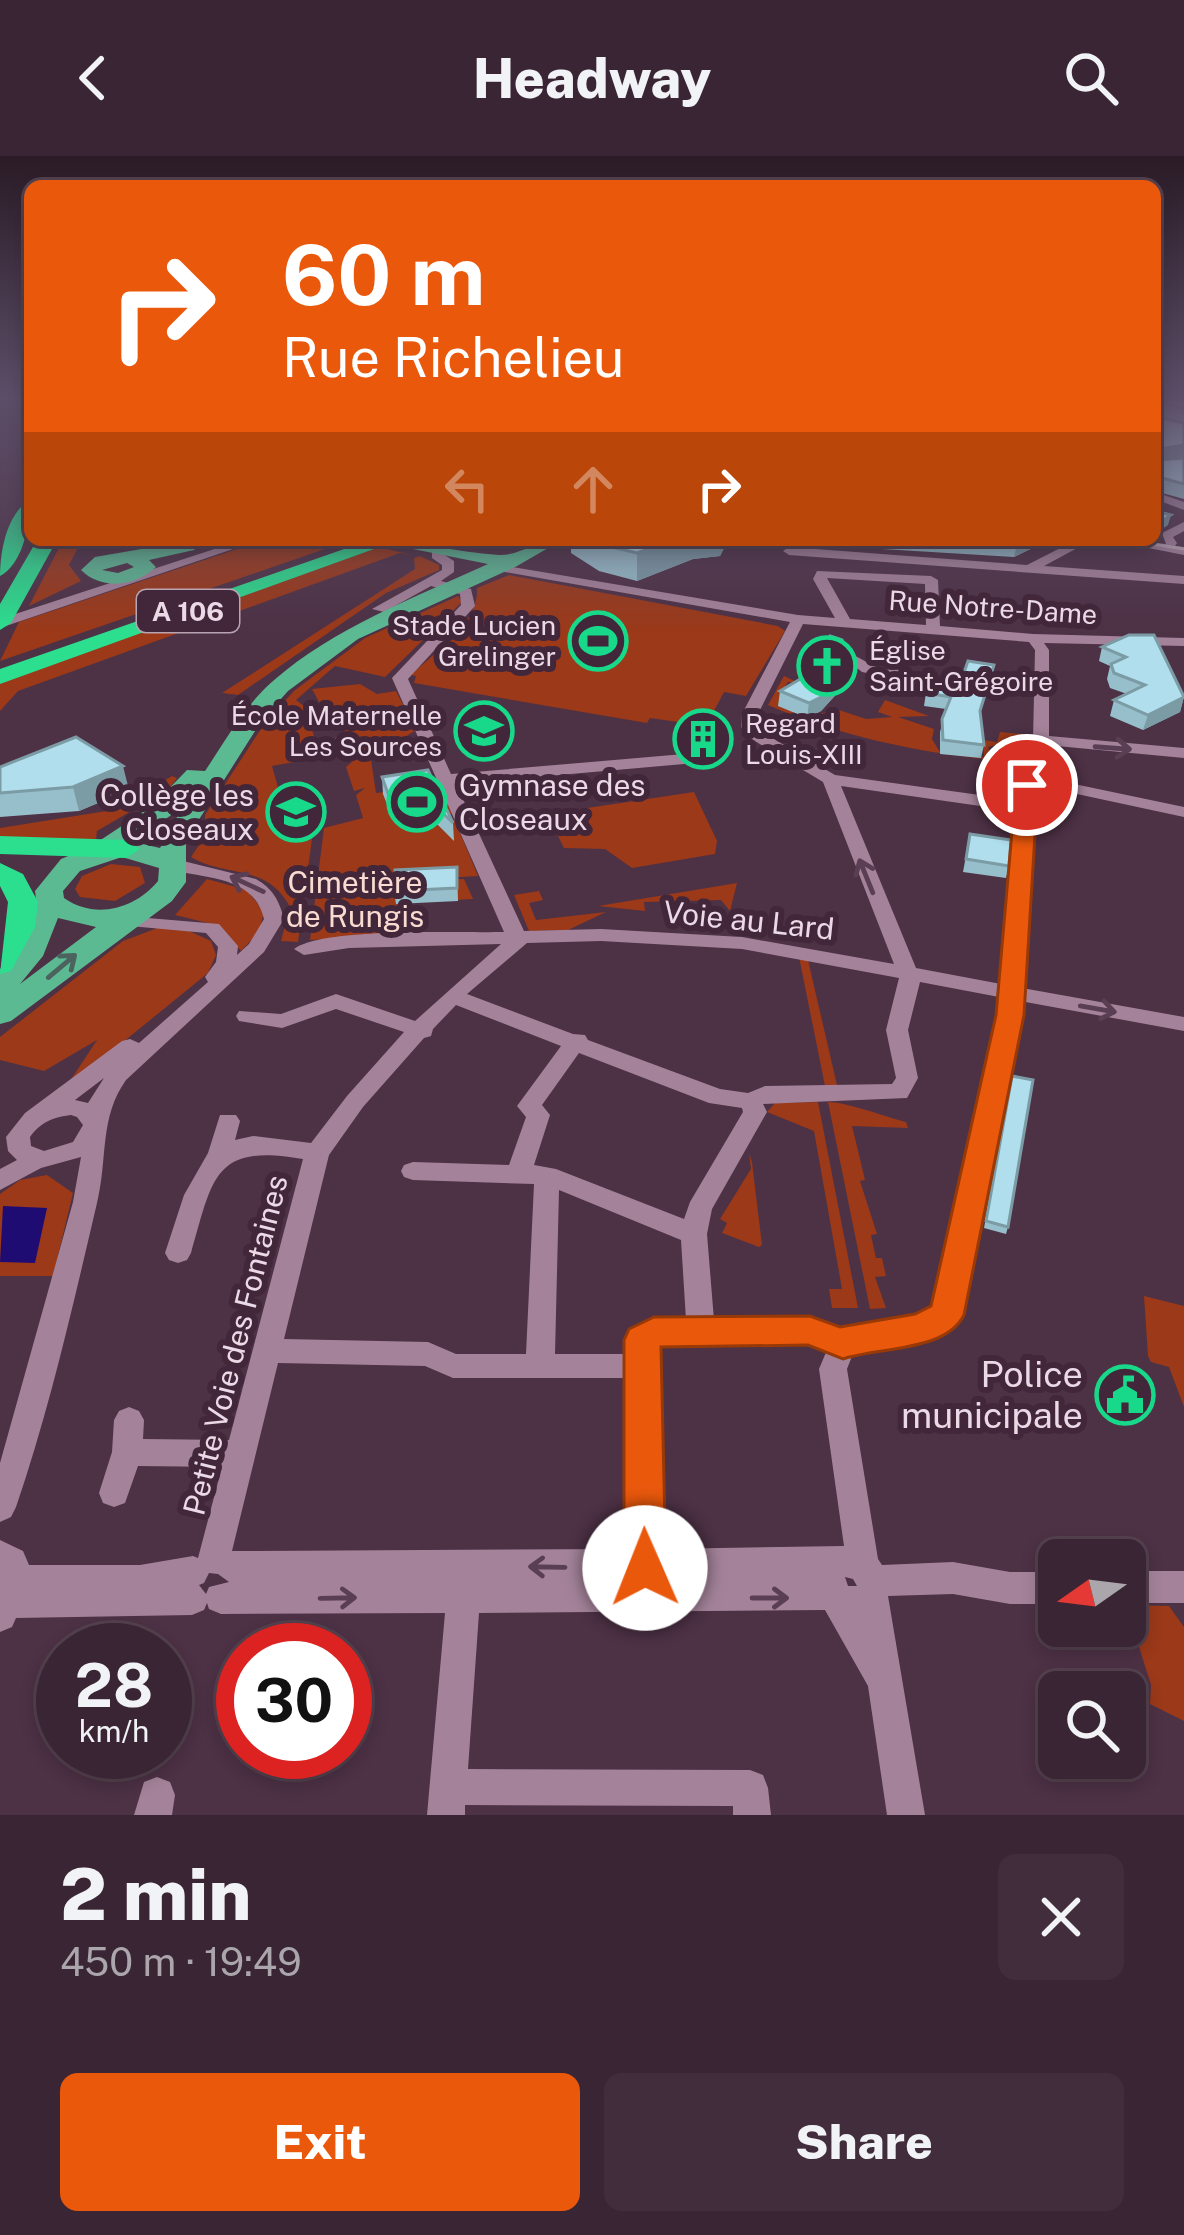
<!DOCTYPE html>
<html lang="en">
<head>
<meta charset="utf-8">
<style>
  body { margin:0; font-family:"Public Sans",sans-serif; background:#412d3c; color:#f1f3f6; height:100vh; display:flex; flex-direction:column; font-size:45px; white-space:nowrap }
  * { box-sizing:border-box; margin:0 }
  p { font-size:39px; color:#aba5ac }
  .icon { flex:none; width:66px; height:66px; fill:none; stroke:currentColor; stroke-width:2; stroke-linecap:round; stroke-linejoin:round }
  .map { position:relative; height:1659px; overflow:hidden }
  .drawer { display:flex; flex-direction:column; background:#3a2534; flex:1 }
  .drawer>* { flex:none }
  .guide { position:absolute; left:24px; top:24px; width:1137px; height:366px; border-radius:18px; box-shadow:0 6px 18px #0003,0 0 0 3px #54424f; background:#ea580c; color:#fff; overflow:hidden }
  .needle { width:78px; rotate:256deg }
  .controls { position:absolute; left:1038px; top:1383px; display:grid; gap:24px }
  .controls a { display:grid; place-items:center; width:108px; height:108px; border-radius:18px; background:#3a2534; box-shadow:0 6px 18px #0003,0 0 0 3px #54424f; font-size:60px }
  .speed { position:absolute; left:36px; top:1467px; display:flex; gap:24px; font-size:60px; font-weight:700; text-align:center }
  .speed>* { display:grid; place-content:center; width:156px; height:156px; border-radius:50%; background:#3a2534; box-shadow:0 6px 18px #0003,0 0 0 3px #54424f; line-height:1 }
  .speed small { font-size:30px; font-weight:400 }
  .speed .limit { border:18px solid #d22; background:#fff; color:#111 }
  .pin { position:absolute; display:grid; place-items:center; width:102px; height:102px; color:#fff; margin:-51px; border:6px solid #fff; border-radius:50%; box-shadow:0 3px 12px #0007 }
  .me { position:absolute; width:132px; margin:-66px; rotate:359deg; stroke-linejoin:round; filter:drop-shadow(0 0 9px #0008) }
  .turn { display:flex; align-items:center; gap:42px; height:252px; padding:0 60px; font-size:54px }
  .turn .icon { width:156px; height:156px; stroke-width:2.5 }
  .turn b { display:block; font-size:84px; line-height:102px }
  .lanes { display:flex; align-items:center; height:114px; padding:0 60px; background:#0003; justify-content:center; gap:60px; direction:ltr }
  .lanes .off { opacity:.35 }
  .round { display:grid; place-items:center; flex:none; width:126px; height:126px; border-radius:18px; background:#412d3c }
  .headline { display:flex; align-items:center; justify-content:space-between; height:204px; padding:0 60px }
  h1 { font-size:72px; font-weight:800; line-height:90px }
  .primary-button { display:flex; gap:24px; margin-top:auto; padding:24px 60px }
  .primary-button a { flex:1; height:138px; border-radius:18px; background:#ea580c; color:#fff; font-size:48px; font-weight:800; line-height:138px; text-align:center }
  .primary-button a+a { background:#412d3c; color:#f1f3f6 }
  header { display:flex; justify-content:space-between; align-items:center; height:156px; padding:0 60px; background:#3a2534; font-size:54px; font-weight:800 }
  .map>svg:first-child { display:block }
  .green { fill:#9b3919 }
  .water { fill:#1f0c73 }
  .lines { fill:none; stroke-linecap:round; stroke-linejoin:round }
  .minor { fill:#a4839a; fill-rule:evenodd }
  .major { fill:#5cba93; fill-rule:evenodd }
  .highway { fill:#2cdf8f; fill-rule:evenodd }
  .tram { stroke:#bfa9b8; stroke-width:3 }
  .wall { fill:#97bfcb }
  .shaded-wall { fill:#7b9ba5 }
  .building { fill:#b0deec; stroke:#7b9ba5; stroke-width:3 }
  .oneway { stroke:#5a3e53 }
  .oneway2 { stroke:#4c625e }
  .route { fill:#ea580c; stroke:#983908; stroke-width:3 }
  .labels { text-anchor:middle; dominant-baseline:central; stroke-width:12; stroke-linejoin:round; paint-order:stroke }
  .far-street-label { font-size:27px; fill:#ecd9e6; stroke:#42273b }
  .shield { fill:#42273b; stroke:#b9a4b3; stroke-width:3 }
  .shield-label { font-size:27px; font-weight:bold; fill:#ecd9e6 }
  .far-poi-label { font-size:27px; fill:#ecd9e6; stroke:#42273b; text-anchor:end }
  .poi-label { font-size:30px; fill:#ecd9e6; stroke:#42273b; text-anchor:start }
  .park-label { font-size:30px; fill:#fadbd1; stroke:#42273b }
  .street-label { font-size:30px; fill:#ecd9e6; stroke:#42273b }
  .near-poi-label { font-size:36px; fill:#ecd9e6; stroke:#42273b; text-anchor:end }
</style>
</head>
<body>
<header><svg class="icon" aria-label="back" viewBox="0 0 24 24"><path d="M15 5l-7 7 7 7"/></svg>Headway<svg class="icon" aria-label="search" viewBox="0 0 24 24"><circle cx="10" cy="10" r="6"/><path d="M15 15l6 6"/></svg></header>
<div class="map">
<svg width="1184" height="1659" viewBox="0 0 1184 1659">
  <rect width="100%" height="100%" fill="#4d3145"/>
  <g class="green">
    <polygon points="63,384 82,384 69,409 81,425 29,450"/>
    <polygon points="348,385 0,505 19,466 264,384"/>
    <polygon points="379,391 412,399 400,397 18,535 0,555 0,527"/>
    <polygon points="420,400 439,409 439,414 386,437 238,539 222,537 415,413 414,402"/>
    <path d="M509,419L778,470L785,475L746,540L724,536L706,570L650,562L647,567L414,527L416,520L411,519C438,493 479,467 477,432Z"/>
    <path d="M458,440L462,446L385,521L335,510L296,544L304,550L318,592L304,597L305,604L272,610L291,678L309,676L312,683L298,786L281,785L290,751C267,707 226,722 191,701L205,680V659L266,565L295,534L365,482Z"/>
    <path d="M784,520L799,527L788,526L783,533L807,562L836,553L866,563L892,561L878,556L885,544L929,560L898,561L934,573L932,583L941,598L984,601L983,584L997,586L1000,576L1022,578L1021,584L988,591L994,604C915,596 841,580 768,549Z"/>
    <polygon points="360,528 377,538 396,535 416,574 402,583 403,594 370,597 376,637 440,629 452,658 428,663 455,665 478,720 397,725 464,723 473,743 400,747 399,780 310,784 324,672 363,662 356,639 365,632 354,635 346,611 352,606 343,603 339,593 350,593 338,589 335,582 344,577 340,566 329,564 312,533"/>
    <polygon points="172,620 177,622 169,633 97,675 96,684 0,683 0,672 119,653"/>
    <polygon points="694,636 717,685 715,698 632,712 605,693 564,692 547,658"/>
    <polygon points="111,708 140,711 145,727 115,745 80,741 75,733 82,720"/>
    <polygon points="207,723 247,734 264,756 259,776 241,795 220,770 175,759"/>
    <polygon points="737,727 730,755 721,744 644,746 645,755 598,750"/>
    <polygon points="539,735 543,744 529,747 536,764 606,756 568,774 529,775 514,739"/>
    <polygon points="160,771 185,773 211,785 216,799 208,817 74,926 70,925 97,884 44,915 0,904 0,881 123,785"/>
    <polygon points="799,801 808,804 837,929 825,930"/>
    <polygon points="818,946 858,1152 832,1152 829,1133 842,1133 814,975 767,956 775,947"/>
    <path d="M828,946C846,946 883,960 906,966L908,972L852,970L865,1024L860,1025L877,1078L871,1079L876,1102H882L886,1120L875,1121L886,1152L870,1153Z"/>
    <polygon points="749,997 752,1006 762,1089 759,1091 722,1077 727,1067 720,1063 751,1013"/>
    <polygon points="47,1019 73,1037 53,1120 0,1120 0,1038 20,1024"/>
    <polygon points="1144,1140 1184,1150 1184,1251 1169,1211 1151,1206 1148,1200"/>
    <polygon points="1126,1449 1169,1450 1184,1471 1184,1565 1150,1548 1151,1529"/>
  </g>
  <polygon class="water" points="3,1050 47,1052 35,1107 0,1106"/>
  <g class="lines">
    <g class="minor">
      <polygon points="1155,336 1184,346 1184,354 1155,343"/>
      <polygon points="1184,366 1184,375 1173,381 1177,387 1175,390 1184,391 1184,399 1108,384 1166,388 1162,377"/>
      <polygon points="242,384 260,384 0,472 0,463"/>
      <polygon points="1076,384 1092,384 1044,410 1184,420 1184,428 789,399 783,395 789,391 1027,409"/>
      <path d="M432,396H440L454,405V416L441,425L471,433L475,450L408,523L451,618L684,598L692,603L684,608L456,628L524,775L601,773L742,781L894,808L823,626L750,582L741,571L742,558L790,466L499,415L493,411L494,408L798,459L835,462L813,423L817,415L931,420L938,424L940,470L1033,478L1184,482V490L1044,487L1049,494V580L1184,592V602L1046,589L1036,620L1184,651V661L1035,629L1031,736L1022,832L1184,861V875L1020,845L967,1142L947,1174L861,1190L854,1195L847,1213L878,1403L882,1409L953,1406L1010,1416H1059V1448H1010L953,1438L888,1440L925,1659H887L868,1530L825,1454L479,1457L468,1613L750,1614L763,1619L768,1632L771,1659H733V1650L465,1649V1659H427L445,1457L221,1458L209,1453L207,1447L204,1454L192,1459L16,1462L12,1471L0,1476V1384L23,1395L29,1409H140L193,1400L198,1402L222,1311L138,1310L125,1347L114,1351L103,1347L99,1337L112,1296L114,1264L119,1255L129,1251L139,1255L144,1264L143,1283L229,1284L303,1003C213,987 213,1022 191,1097L187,1104L178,1107L169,1104L165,1097L184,1039L208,997L220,959H236L240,965L235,984L253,980L311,987L347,940L404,876L336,853L282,872L239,865L236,860L239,855L281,858L336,838L415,865L501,788L349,792L304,799L294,793C323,771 461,777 504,776L392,522L461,449L460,438L431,430L384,456L372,453L442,414V409L432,402ZM827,422L925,428L926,469L850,463ZM803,468L1029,486L1035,494L1033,584L1020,612L1016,644L835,619L762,576L757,570L758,558ZM841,630L1015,655L1011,736L1001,828L916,812ZM601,785L742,793L899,822L886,874L896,922L892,928L765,930L748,937L720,933L588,884L585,879L573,878L467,838L527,787ZM920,826L999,841L940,1139L929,1156L855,1168L840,1175L810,1163L714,1164L707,1078L712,1053L767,956L763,948L907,942L918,922L908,874ZM456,849L561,890L517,950L526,961L509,1009L413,1006L404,1009L401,1015L404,1021L413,1024L534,1028L526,1198H456L428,1186L284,1183L329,999L363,951L424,882L431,880L433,873ZM579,897L709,947L742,952L743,956L690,1046L684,1063L556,1013L534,1009L550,959L542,949ZM559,1034L681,1084L686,1164H654L632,1176L627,1198H555ZM659,1187H809L827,1194L819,1213L844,1390L660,1393L654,1210L656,1190ZM278,1207L425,1210L453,1222H626L629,1393L232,1395ZM209,1417L218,1418L229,1426L209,1431L206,1438L199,1429L204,1427ZM845,1421L853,1423L857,1430H848Z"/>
      <polygon points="850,497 872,509 945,522 953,527 945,532 862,516 843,501"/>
      <path d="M171,702L256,723C273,733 279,744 284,763L264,796L126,924C99,962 108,1002 97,1047C73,1149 50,1252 16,1351L11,1361L0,1366V1307L73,1046L81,1001L41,1012L0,1034V1013L17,1004L8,995L6,981L25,957L122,885L130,883L139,887L208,826L205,821L216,806L218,791L206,777L119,769L112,767L109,763L112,759L219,768L238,790L237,799L249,788L264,763C254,718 201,723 164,712L162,708ZM104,922L88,947L75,944ZM71,959L77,961L83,969L73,986L44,995L31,990L30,981C41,966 53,961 71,959Z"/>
      <rect x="1125" y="1415" width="59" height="32"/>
      <polygon points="157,1621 170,1626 175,1639 172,1659 134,1659 144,1626"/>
    </g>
    <g class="major">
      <path d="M368,384C413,384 455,396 499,399C518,400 538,384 562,384L517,410L358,483L288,535L262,564L186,684V726L172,745L11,865L0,868V813C17,795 40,761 35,735L61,703L90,691L152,650L187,614L205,615C226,584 245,549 273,525C335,471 414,442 488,408ZM188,641L160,692L130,685L170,660ZM122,701L159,712L158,725C135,753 95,764 64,742L63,735L80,715ZM58,762L96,771L20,828L43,800Z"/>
      <path d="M188,385L197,390L194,394L149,404L156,411C136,430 102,435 81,414L95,401ZM127,407L134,411L118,417L102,414Z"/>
    </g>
    <g class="highway">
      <path d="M30,344C30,368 23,408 0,420C0,395 7,357 30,344Z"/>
      <polygon points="37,384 57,384 11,467 0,474 0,448"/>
      <polygon points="370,384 399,384 0,528 0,513"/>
      <polygon points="0,680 126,684 140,693 126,702 0,698"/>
      <polygon points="0,707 23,718 38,746 35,771 11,815 0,818 8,746 0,730"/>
    </g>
    <g class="tram">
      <polyline points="405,384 450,389 490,384"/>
      <polyline points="1128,384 1184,393"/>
    </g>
  </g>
  <g class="wall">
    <polygon points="1155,244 1184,244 1184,266 1156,259 1157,261 1184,267 1184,343 1155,335"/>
    <polygon points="571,384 728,384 720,400 693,403 637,425 599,415 571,397"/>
    <polygon points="735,384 1049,384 1014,401"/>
    <polygon points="1129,479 1184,540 1180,556 1143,574 1110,560 1114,544 1127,538 1110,532 1107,523 1110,510 1099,505 1102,491"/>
    <polygon points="842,504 854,506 852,521 821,555 807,562 778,550 780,535"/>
    <polygon points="991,522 980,558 984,589 981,602 940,598 940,576 946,553 924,550 926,537"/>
    <polygon points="0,611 129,634 79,655 0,661"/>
    <polygon points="428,614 453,667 454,685 424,655 392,661 383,638 382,621"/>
    <polygon points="970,678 1009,710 1006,722 963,716"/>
    <polygon points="457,711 458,745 396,748 394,735"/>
    <polygon points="1012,920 1008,1071 1006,1078 984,1072"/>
  </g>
  <g class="shaded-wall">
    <polygon points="1184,289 1184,302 1155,306 1155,294"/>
    <polygon points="1171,359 1168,369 1155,378 1155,370"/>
    <polygon points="212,384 212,389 201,393 200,388"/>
    <polygon points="674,384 728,384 720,400 693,403 637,425 637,397"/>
    <polygon points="1018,384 1049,384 1014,401"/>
    <polygon points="854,506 852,521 821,555 807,562 809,547"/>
    <polygon points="1184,541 1180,556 1143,574 1148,559"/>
    <polygon points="123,610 129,634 79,655 73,631"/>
    <polygon points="423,638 424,655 392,661 390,643"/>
  </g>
  <g class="building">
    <polygon points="1155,244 1184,244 1184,253 1159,246 1155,250"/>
    <polygon points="1155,254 1157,261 1184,267 1184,289 1155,294"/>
    <polygon points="1155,296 1159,304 1184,302 1184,328 1155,320"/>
    <polygon points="1155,355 1171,359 1155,370"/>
    <polygon points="593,384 674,384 637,397 599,388"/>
    <polygon points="1129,479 1154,479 1184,541 1148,559 1114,544 1145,529 1114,517 1111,508 1126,501 1102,491"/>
    <polygon points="830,480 842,484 843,491 835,503 854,506 823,540 809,547 780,535 802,522"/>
    <polygon points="968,505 994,509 980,555 984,589 943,584 942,563 951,541 926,537 931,522 960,528"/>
    <polygon points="76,581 123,610 73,631 0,637 0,611"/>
    <polygon points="428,614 453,667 423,638 390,643 382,621"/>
    <polygon points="970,678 1011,684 1009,710 966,703"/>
    <polygon points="457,711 457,732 394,735 395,714"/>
    <polygon points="1012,920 1033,924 1008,1071 986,1065"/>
  </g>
  <defs><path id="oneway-shaft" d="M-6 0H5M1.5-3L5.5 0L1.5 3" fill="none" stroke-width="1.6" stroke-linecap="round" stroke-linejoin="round" transform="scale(3)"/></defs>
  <g class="oneway">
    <use href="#oneway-shaft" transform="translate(1113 592) rotate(4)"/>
    <use href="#oneway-shaft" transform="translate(866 720) rotate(-112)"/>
    <use href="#oneway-shaft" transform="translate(247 728) rotate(-155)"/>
    <use href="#oneway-shaft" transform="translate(1098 853) rotate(10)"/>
    <use href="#oneway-shaft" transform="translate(547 1411) rotate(-179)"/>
    <use href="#oneway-shaft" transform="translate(338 1442) rotate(-1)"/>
    <use href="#oneway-shaft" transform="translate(770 1442)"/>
  </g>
  <use class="oneway2" href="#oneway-shaft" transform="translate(62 810) rotate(-40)"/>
  <linearGradient id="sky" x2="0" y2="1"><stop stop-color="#2a1b26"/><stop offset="0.51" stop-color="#5c4e68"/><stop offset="1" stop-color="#5c4e68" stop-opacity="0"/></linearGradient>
  <rect width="1184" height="476" fill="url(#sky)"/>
  <path class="route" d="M1027,622L1038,629L1024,859L964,1159C946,1196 878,1191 843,1203L808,1189L661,1191L666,1412L660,1427L645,1433L630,1427L624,1412V1184L629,1173L654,1161L810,1160L840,1171L915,1158L931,1150L996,859L1016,629Z"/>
  <defs>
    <g id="stadium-ring" transform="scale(3)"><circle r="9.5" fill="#42273b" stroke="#17d989" stroke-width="1.5"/><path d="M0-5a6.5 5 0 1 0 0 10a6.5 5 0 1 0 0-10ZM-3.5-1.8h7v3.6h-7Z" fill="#17d989"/></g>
    <g id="church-ring" transform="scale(3)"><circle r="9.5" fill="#42273b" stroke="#17d989" stroke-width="1.5"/><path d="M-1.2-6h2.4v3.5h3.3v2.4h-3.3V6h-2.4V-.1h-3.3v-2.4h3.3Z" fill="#17d989"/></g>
    <g id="school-ring" transform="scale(3)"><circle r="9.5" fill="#42273b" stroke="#17d989" stroke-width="1.5"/><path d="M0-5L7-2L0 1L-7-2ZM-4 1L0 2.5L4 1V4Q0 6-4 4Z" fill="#17d989"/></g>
    <g id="building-ring" transform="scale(3)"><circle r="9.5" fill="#42273b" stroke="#17d989" stroke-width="1.5"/><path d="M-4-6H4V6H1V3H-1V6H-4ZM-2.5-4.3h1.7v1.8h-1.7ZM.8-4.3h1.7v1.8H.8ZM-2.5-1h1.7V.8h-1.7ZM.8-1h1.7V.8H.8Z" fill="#17d989"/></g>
    <g id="civic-ring" transform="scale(3)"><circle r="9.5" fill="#42273b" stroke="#17d989" stroke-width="1.5"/><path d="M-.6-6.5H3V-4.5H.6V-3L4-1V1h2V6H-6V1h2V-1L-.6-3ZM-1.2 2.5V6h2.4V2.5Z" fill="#17d989"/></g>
  </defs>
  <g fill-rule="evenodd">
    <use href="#stadium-ring" x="598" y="485"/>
    <use href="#church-ring" x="827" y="510"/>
    <use href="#school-ring" x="484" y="575"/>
    <use href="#building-ring" x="703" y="583"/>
    <use href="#stadium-ring" x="417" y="646"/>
    <use href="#school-ring" x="296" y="656"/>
    <use href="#civic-ring" x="1125" y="1239"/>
  </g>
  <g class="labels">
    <g class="far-street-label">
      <text transform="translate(993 451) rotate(4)">Rue Notre-Dame</text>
    </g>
    <rect class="shield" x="137" y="434" width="102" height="42" rx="9"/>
    <g class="shield-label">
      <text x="188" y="455">A 106</text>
    </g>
    <g class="far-poi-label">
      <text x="556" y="469">Stade Lucien<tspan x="556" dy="31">Grelinger</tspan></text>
      <text x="869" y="494" text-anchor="start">Église<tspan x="869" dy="31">Saint-Grégoire</tspan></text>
      <text x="442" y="559">École Maternelle<tspan x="442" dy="31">Les Sources</tspan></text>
      <text x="745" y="567" text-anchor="start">Regard<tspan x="745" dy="31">Louis-XIII</tspan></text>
    </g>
    <g class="poi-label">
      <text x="459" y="629">Gymnase des<tspan x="459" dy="34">Closeaux</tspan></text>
      <text x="254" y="639" text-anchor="end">Collège les<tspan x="254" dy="34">Closeaux</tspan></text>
    </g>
    <g class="park-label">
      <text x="355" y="726">Cimetière<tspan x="355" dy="34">de Rungis</tspan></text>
    </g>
    <g class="street-label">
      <text transform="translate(749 764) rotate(6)">Voie au Lard</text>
      <text transform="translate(235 1189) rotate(-76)">Petite Voie des Fontaines</text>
    </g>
    <g class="near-poi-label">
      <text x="1083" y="1218">Police<tspan x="1083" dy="41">municipale</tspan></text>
    </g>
  </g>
</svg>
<div class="controls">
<a><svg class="needle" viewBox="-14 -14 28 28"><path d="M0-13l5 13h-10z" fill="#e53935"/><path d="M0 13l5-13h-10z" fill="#aba5ac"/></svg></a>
<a><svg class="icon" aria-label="search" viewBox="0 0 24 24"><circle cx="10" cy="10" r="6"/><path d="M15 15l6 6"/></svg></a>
</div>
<div class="speed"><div>28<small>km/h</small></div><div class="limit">30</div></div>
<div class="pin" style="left:1027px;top:629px;background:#d93025"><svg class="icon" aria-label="arrive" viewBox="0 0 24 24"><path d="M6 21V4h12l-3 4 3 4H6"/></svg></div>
<svg class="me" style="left:645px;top:1412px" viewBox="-20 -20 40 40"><circle r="19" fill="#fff"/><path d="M0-13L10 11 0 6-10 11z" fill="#ea580c"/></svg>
<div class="guide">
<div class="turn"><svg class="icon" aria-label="right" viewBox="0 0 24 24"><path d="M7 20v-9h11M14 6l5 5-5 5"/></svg><div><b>60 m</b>Rue Richelieu</div></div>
<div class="lanes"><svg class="icon off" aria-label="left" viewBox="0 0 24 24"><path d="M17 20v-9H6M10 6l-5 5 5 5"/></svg><svg class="icon off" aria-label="ahead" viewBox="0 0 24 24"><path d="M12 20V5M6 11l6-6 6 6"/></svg><svg class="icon" aria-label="right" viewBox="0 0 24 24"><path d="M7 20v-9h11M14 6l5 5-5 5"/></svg></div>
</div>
</div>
<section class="drawer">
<div class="headline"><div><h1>2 min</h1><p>450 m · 19:49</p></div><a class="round"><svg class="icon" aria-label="close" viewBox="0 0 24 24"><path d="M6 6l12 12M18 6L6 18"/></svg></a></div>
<div class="primary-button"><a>Exit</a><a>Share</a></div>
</section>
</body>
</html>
